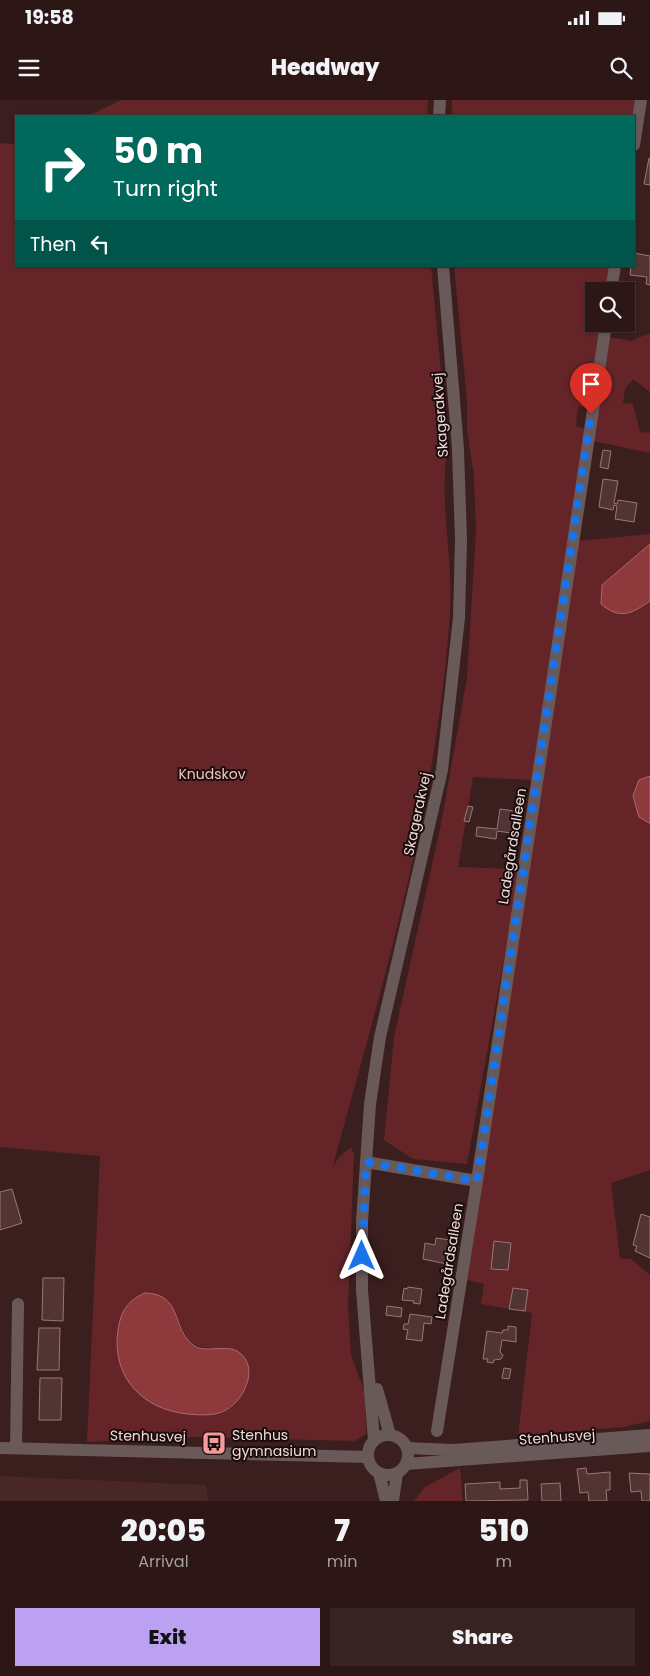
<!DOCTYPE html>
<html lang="en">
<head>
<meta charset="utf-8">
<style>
  body { margin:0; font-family:Poppins,sans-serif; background:#382323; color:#f1f3f6; height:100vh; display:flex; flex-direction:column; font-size:19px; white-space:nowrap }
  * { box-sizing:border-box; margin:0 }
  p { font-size:16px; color:#a69fa1 }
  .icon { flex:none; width:28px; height:28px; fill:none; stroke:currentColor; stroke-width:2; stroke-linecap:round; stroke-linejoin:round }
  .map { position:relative; height:1401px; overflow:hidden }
  .sheet { display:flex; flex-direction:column; background:#2c1616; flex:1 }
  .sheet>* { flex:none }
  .banner { position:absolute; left:15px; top:15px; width:620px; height:152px; border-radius:0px; box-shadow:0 1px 4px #0004,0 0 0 1px #483535; background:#00695c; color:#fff; overflow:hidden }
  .buttons { position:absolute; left:585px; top:182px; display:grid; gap:10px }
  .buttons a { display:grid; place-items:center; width:50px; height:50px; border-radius:0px; background:#2c1616; box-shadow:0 1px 4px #0004,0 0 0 1px #483535; font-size:25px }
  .pin { position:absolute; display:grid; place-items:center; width:42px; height:42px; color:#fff; margin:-51px -21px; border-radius:50% 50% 50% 0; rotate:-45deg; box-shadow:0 0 5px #0007 }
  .pin .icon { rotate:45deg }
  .me { position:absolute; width:55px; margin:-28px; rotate:0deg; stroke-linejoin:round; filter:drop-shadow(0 0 4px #0008) }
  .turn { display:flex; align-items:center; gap:18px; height:105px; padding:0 15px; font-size:22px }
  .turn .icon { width:65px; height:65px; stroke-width:2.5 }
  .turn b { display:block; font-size:35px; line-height:42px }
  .then { display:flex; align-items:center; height:48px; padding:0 15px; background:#0003; gap:10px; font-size:19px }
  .eta { display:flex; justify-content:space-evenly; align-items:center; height:85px; text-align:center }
  .eta b { font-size:30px; font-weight:800; line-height:35px }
  .button { display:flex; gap:10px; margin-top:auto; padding:10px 15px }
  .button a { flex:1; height:58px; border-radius:0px; background:#bca0f2; color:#111; font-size:20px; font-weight:800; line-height:58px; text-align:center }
  .button a+a { background:#382323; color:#f1f3f6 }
  .status { display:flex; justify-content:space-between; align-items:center; height:35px; padding:0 25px; background:#2c1616; direction:ltr }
  .status svg { height:14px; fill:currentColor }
  header { display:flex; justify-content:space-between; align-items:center; height:65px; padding:0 15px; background:#2c1616; font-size:22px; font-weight:800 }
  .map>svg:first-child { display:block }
  .built { fill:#492727 }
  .green { fill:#652528; fill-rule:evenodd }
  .water { fill:#8e3a3d; stroke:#ab6a6c }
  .building { fill:#533434; stroke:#9a7776 }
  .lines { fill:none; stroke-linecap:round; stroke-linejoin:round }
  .minor { stroke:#695a59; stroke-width:12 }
  .route { stroke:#1a73e8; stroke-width:9; stroke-dasharray:0 16.2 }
  .labels { text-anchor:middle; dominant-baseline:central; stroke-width:4; stroke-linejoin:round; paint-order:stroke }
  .street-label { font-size:14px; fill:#f0dbda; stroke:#190c0c }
  .park-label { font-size:14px; fill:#f5c3c2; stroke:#190c0c }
  .poi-label { font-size:14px; fill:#f0dbda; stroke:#190c0c; text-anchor:start }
</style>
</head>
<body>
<div class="status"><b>19:58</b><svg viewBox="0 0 49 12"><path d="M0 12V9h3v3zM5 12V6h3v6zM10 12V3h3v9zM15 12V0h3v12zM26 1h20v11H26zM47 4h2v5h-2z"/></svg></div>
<header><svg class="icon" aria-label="menu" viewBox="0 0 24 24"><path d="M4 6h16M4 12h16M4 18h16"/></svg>Headway<svg class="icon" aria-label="search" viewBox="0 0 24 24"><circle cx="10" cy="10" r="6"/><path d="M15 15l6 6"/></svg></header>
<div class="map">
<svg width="650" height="1401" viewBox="0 0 650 1401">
  <rect width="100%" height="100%" fill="#3b1e1e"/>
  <polygon class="built" points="0,1376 206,1385 208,1401 0,1401"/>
  <g class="green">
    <polygon points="121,0 428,0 427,16 88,16"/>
    <polygon points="452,0 636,0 634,16 452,16"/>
    <path d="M0,43L16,44V166H431L448,347C440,390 448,431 450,474C452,503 448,539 445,569C427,739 377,904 332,1069L339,1057L351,1047L354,1054L348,1206L351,1255L365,1293L366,1334L354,1341L194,1337L87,1342L100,1056L0,1047ZM174,1210C188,1244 187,1249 226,1248L232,1307L221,1313L198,1315Z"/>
    <polygon points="454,166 610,166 606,191 594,191 594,224 601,224 587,307 578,307 576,326 585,329 532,680 473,677 458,767 520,769 467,1064 413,1059 384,1040 394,937 441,724 467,578 476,431 474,377 467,329 467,301"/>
    <polygon points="650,233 650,292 633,279 625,289 623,303 633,304 640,332 650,333 650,353 593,341 609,237 631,241"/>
    <path d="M650,434V444L602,485L601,503C620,520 631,514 650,501V676L639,680L650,723V1070L611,1083L620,1158L631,1159L650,1175V1321L623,1327L518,1336L532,1213L481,1204L484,1184L467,1180L578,441Z"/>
    <polygon points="460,1368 463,1401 414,1401 425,1387"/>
  </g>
  <g class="water">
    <path d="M650,444V501C631,514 620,520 601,504L602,485Z"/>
    <polygon points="650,676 650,723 649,723 639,717 633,696 639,680"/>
    <path d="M145,1193C183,1194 171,1228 193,1245C205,1254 224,1244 237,1251C262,1266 243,1304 222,1312C212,1316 198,1315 188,1314C143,1310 111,1277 118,1230C121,1211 127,1201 145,1193Z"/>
  </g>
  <g class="building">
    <polygon points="649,58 650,58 650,85 644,84"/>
    <polygon points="634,153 650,156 650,185 646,184 647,177 630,175 631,166 634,166"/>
    <polygon points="603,350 611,351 608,369 600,367"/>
    <polygon points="603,379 618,381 614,403 617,404 618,400 637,403 634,422 615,419 617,406 614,405 613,410 599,407"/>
    <polygon points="468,706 473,707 469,722 464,721"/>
    <polygon points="500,709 514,711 511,733 497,731 496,739 476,736 477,727 497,729"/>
    <polygon points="12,1089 22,1123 0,1130 0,1092"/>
    <polygon points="641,1114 650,1117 650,1158 635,1151 637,1146 633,1145"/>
    <polygon points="436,1138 451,1140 447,1164 423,1159 425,1143 435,1145"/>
    <polygon points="494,1141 511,1143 508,1170 491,1169"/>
    <polygon points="43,1178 64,1178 63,1221 42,1220"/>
    <polygon points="408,1187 422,1189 420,1204 413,1203 414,1201 402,1200 404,1188 407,1189"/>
    <polygon points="513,1188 528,1190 525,1211 509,1209"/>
    <polygon points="387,1206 402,1208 401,1217 386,1215"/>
    <polygon points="410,1214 432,1217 431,1224 424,1223 422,1241 406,1239 408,1230 403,1229 404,1224 408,1224"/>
    <polygon points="508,1226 516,1227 516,1242 502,1240 500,1252 503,1255 501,1259 494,1260 493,1263 487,1262 488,1259 483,1259 487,1231 502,1233 503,1230 508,1230"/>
    <polygon points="39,1228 60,1228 59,1270 37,1270"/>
    <polygon points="504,1268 511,1269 509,1279 502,1278"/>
    <polygon points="40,1278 62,1278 61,1320 39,1320"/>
    <polygon points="586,1368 587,1374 610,1372 610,1390 606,1390 607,1401 589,1401 588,1392 580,1393 577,1369"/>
    <polygon points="629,1373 650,1374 650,1401 642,1401 641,1391 631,1392"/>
    <polygon points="520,1380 527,1380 528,1400 466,1401 465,1384 500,1382 500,1389 520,1388"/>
    <polygon points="560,1383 561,1401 542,1401 541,1384"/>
  </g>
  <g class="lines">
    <g class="minor">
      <polyline points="439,16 440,0"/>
      <polyline points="634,45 641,0"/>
      <polyline points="611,191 615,166"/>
      <polyline points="366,1062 477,1081"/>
      <polyline points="377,1289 390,1335"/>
      <polyline points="437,1331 477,1081 606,224"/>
      <circle cx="388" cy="1355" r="20"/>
      <polyline points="374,1340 362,1190 362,1122 370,1004 380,937 442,670 459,518 461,440 458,349 443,166"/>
      <polyline points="0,1348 368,1357"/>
      <polyline points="16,1348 18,1204"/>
      <polyline points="407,1348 453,1350 650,1335"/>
      <polyline points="406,1364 650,1346"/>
      <polyline points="379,1373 386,1401"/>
      <polyline points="393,1401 397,1373"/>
    </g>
  </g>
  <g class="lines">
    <polyline class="route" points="362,1156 366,1062 477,1081 591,314"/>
  </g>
  <defs>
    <g id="bus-square" transform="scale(1.25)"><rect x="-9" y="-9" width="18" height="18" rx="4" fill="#f59b9a" stroke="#190c0c"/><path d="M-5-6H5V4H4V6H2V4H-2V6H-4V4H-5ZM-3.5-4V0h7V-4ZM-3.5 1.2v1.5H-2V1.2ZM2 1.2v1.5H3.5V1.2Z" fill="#111"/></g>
  </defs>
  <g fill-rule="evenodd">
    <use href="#bus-square" x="214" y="1343"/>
  </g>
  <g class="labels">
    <g class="street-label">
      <text transform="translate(440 315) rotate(-94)">Skagerakvej</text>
      <text transform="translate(417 714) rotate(-78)">Skagerakvej</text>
      <text transform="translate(512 746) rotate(-81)">Ladegårdsalleen</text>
      <text transform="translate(449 1161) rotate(-81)">Ladegårdsalleen</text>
      <text transform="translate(148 1336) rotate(1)">Stenhusvej</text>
      <text transform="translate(557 1337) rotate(-4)">Stenhusvej</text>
    </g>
    <g class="park-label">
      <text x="212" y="674">Knudskov</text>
    </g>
    <g class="poi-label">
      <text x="232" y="1335">Stenhus<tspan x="232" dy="16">gymnasium</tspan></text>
    </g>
  </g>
</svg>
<div class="buttons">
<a><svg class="icon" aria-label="search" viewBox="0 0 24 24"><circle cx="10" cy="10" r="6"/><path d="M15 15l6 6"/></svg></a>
</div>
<div class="pin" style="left:591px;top:314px;background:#d93025"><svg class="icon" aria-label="arrive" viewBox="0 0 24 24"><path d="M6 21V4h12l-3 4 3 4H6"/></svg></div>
<svg class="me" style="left:362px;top:1156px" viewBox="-20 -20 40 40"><path d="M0-17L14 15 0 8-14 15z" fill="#1a73e8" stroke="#fff" stroke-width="4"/></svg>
<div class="banner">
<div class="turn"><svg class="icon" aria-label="right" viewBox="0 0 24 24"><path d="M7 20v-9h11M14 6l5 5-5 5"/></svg><div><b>50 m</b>Turn right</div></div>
<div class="then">Then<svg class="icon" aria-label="left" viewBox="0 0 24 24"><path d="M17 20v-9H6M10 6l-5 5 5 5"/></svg></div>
</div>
</div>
<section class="sheet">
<div class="eta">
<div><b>20:05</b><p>Arrival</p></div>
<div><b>7</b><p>min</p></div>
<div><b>510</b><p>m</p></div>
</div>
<div class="button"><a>Exit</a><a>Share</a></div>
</section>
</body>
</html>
